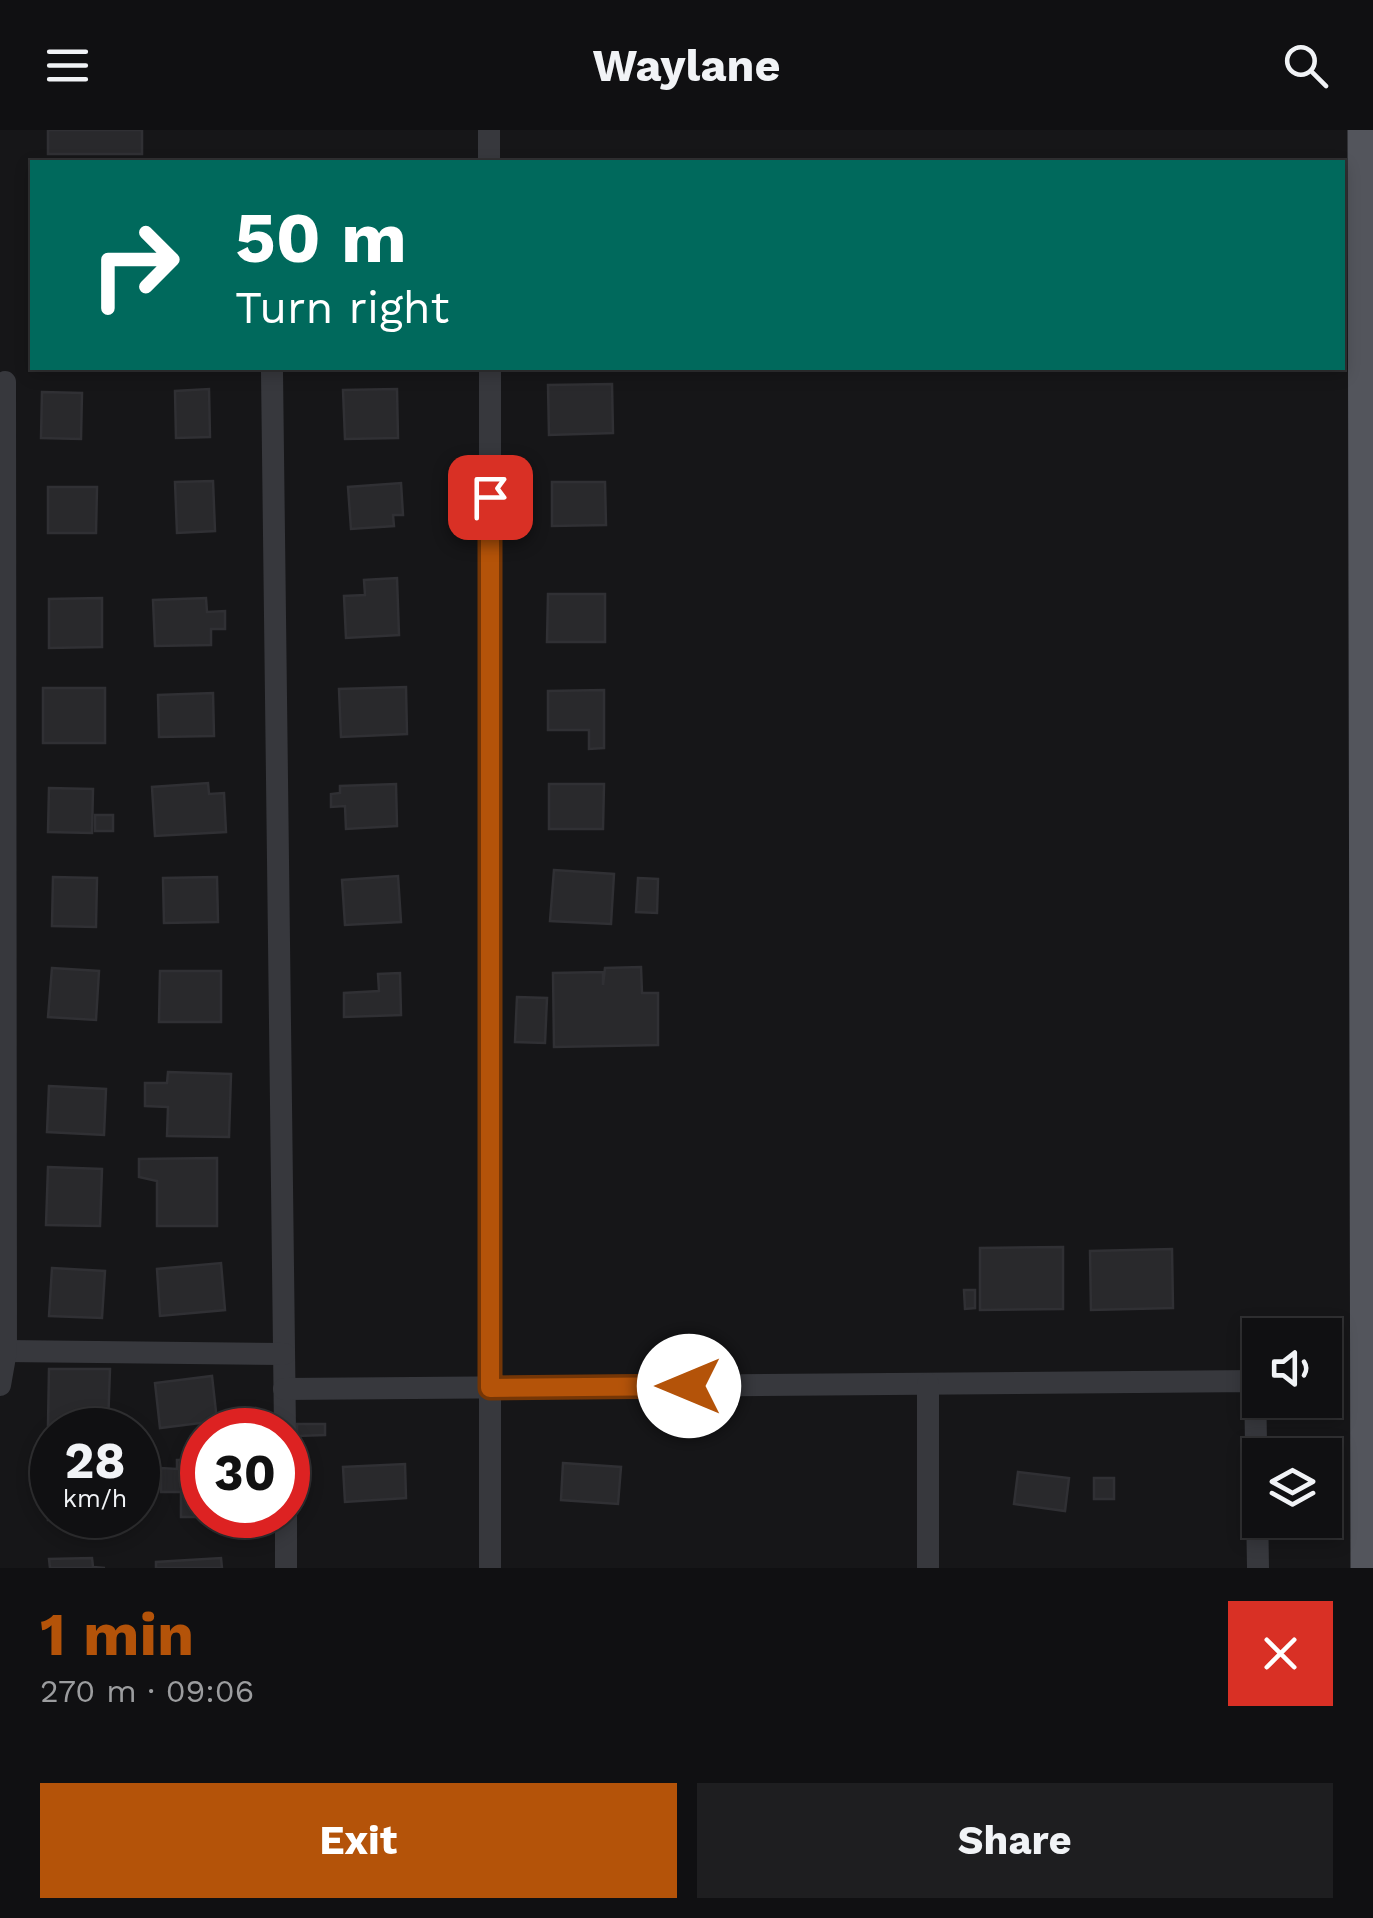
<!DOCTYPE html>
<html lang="en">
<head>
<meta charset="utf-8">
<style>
  body { margin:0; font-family:"Work Sans",sans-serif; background:#1e1e20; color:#f1f3f6; height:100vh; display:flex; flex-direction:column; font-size:38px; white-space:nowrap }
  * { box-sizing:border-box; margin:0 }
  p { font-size:32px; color:#9c9d9f }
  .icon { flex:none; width:55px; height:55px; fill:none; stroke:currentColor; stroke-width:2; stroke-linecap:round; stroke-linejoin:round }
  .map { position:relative; height:1438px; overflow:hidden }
  .sheet { display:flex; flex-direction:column; background:#101012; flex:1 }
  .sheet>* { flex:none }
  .top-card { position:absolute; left:30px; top:30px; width:1315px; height:210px; border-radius:0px; box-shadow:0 5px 15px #0003,0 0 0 2px #303032; background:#00695c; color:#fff; overflow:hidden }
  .tools { position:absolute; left:1242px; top:1188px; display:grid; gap:20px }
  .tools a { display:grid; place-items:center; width:100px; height:100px; border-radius:0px; background:#101012; box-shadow:0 5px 15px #0003,0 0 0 2px #303032; font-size:50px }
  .speed { position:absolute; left:30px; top:1278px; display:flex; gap:20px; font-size:50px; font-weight:700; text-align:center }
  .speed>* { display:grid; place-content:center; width:130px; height:130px; border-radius:50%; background:#101012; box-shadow:0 5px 15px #0003,0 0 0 2px #303032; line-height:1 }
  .speed small { font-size:25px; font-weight:400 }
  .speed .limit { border:15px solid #d22; background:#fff; color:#111 }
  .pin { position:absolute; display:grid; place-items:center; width:85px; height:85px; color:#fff; margin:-42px; border-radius:20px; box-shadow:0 5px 15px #0006 }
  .me { position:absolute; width:110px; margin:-55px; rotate:270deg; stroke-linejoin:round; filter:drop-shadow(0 0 8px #0008) }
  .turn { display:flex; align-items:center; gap:35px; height:210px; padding:0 40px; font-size:45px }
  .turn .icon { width:130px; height:130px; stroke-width:2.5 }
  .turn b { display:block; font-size:70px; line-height:85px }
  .round { display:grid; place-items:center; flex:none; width:105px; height:105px; border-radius:0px; background:#1e1e20 }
  .headline { display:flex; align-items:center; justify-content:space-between; height:170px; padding:0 40px }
  h1 { font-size:60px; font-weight:700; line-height:75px; color:#b45309 }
  .button { display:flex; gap:20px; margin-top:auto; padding:20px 40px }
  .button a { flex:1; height:115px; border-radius:0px; background:#b45309; color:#fff; font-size:40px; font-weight:700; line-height:115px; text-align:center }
  .button a+a { background:#1e1e20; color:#f1f3f6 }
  header { display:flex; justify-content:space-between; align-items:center; height:130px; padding:0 40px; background:#101012; font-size:45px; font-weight:700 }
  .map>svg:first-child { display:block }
  .building { fill:#29292c; stroke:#303034; stroke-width:2.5 }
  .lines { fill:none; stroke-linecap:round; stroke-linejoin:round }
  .minor { stroke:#37383d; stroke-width:22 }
  .primary { stroke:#53555c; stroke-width:35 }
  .route-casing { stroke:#753606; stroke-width:25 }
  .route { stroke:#b45309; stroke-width:18 }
</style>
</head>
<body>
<header><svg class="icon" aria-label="menu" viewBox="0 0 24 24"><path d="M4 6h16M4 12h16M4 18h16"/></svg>Waylane<svg class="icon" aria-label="search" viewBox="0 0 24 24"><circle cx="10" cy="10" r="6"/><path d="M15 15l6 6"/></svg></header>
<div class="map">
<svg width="1373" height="1438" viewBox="0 0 1373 1438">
  <rect width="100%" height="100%" fill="#161618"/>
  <g class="building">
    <rect x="48" y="0" width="94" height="24"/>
    <polygon points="612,254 613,303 549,305 548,255"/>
    <polygon points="209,259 210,307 176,308 175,261"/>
    <polygon points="397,259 398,308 345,309 343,260"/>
    <polygon points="42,262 82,263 81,309 41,308"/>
    <polygon points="213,351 215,401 177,403 175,352"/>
    <polygon points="552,352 605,352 606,395 552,396"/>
    <polygon points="401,353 403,385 393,385 394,396 351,399 348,357"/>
    <polygon points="48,357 97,357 96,403 48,403"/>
    <polygon points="397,448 399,505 346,508 344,466 365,465 364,450"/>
    <polygon points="548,464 605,464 605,512 547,512"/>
    <polygon points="102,468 102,517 49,518 49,469"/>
    <polygon points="206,468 207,482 225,481 225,499 211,499 211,515 155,516 153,470"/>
    <polygon points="406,557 407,604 341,607 339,559"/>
    <rect x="43" y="558" width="62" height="55"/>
    <polygon points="604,560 604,618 589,619 589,600 548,600 548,561"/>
    <polygon points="213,563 214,606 159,607 158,565"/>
    <polygon points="208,653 209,664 224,663 226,702 155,706 152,657"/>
    <polygon points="396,654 397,696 346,699 345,676 331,677 331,664 340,663 340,656"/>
    <polygon points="549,654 604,654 603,699 549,699"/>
    <polygon points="49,658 93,659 92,703 48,702"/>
    <rect x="95" y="685" width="18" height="16"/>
    <polygon points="554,740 614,744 611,794 550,791"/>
    <polygon points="398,746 401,792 345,795 342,750"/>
    <polygon points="53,747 97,748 96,797 52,796"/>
    <polygon points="217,747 218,792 164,793 163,748"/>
    <polygon points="638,748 658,749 657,783 636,782"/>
    <polygon points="641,837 642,863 658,863 658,915 554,917 553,843 603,842 603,855 605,838"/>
    <polygon points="52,838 99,841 96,890 48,887"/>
    <polygon points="160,841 221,841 221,892 159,892"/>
    <polygon points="400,843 401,885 344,887 344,863 379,861 378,844"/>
    <polygon points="517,867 547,868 545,913 515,912"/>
    <polygon points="168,942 231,944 229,1007 167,1006 168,977 145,976 145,953 167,953"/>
    <polygon points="49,956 106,959 104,1005 47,1002"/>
    <polygon points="217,1028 217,1096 157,1096 157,1051 139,1047 139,1029"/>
    <polygon points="48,1037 102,1039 100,1096 46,1095"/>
    <polygon points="1063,1117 1063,1179 980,1180 980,1118"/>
    <polygon points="1172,1119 1173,1178 1091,1180 1090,1121"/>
    <polygon points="221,1133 225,1180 160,1186 157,1139"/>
    <polygon points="52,1138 105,1141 102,1188 49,1186"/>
    <polygon points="964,1160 975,1160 975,1178 965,1179"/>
    <polygon points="49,1239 110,1239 108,1295 48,1295"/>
    <polygon points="212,1246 217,1291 160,1298 155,1253"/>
    <polygon points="297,1294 325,1294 325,1305 297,1306"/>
    <polygon points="177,1330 202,1330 202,1385 219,1387 181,1387 181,1362 161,1362 161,1338 177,1339"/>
    <polygon points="563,1333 621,1337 618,1374 561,1370"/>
    <polygon points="405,1334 406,1368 345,1372 343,1337"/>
    <polygon points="1018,1342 1069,1348 1065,1381 1014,1374"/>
    <rect x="1094" y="1348" width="20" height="21"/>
    <polygon points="47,1349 52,1349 52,1385 106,1388 48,1390"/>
    <polygon points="92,1428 93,1437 105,1438 50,1438 49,1429"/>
    <polygon points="221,1428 222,1438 156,1438 156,1432"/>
  </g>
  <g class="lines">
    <g class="minor">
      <polyline points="489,0 489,32"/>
      <polyline points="490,238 490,1438"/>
      <polyline points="272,242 285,1300"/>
      <polyline points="6,1221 284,1224"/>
      <polyline points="0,1255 6,1221 5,252"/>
      <polyline points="284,1259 1255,1251 1258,1438"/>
      <polyline points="286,1385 286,1438"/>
      <polyline points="928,1438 928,1254"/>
    </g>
    <polyline class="primary" points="1365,0 1368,1438"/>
  </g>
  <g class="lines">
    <g class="route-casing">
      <polyline id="route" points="490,367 490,1258 689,1256"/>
    </g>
    <use href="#route" class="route"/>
  </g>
</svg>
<div class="tools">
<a><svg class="icon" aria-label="sound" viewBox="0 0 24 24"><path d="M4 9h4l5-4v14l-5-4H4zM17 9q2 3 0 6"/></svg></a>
<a><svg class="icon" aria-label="layers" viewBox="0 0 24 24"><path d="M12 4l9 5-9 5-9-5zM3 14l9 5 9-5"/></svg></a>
</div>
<div class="speed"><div>28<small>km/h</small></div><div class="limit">30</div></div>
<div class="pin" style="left:490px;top:367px;background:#d93025"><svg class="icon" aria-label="arrive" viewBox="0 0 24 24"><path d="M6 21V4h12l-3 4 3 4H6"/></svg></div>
<svg class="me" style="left:689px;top:1256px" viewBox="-20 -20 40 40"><circle r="19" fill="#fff"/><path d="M0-13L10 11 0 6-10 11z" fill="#b45309"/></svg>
<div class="top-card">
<div class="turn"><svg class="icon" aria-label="right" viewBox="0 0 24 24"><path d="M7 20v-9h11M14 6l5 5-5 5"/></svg><div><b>50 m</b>Turn right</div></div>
</div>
</div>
<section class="sheet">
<div class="headline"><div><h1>1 min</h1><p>270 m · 09:06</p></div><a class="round" style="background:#d93025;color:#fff"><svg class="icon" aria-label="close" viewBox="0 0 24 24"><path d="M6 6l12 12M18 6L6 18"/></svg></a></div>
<div class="button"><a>Exit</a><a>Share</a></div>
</section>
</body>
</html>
